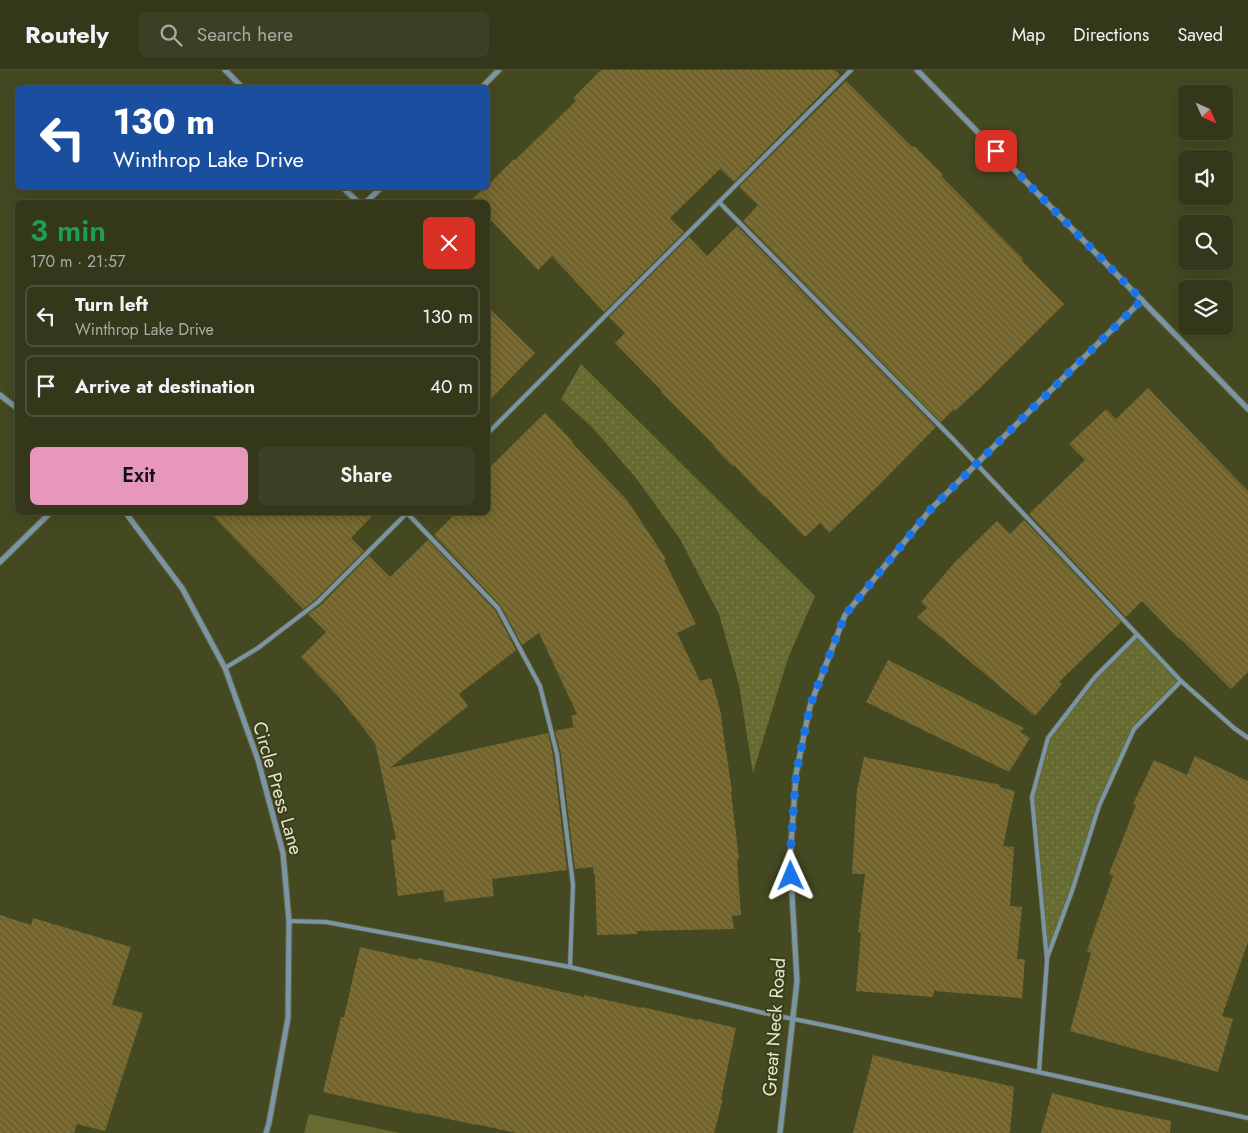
<!DOCTYPE html>
<html lang="en">
<head>
<meta charset="utf-8">
<style>
  body { margin:0; font-family:Jost,sans-serif; background:#3c3f23; color:#f1f3f6; height:100vh; display:flex; flex-direction:column; font-size:19px; white-space:nowrap }
  * { box-sizing:border-box; margin:0 }
  p { font-size:16px; color:#a9aca2 }
  .icon { flex:none; width:28px; height:28px; fill:none; stroke:currentColor; stroke-width:2; stroke-linecap:round; stroke-linejoin:round }
  .map { position:relative; flex:1; overflow:hidden }
  .details { position:absolute; left:15px; top:130px; width:475px; height:315px; display:flex; flex-direction:column; background:#34371a; border-radius:8px; box-shadow:0 2px 12px #0003,0 0 0 1px #4e5139 }
  .details>* { flex:none }
  .top-card { position:absolute; left:15px; top:15px; width:475px; height:105px; border-radius:8px; box-shadow:0 2px 12px #0003,0 0 0 1px #4e5139; background:#1a4fa0; color:#fff; overflow:hidden }
  .needle { width:32px; rotate:135deg }
  .buttons { position:absolute; left:1178px; top:15px; display:grid; gap:10px }
  .buttons a { display:grid; place-items:center; width:55px; height:55px; border-radius:8px; background:#34371a; box-shadow:0 2px 12px #0003,0 0 0 1px #4e5139; font-size:25px }
  .pin { position:absolute; display:grid; place-items:center; width:42px; height:42px; color:#fff; margin:-21px; border-radius:10px; box-shadow:0 2px 8px #0006 }
  .me { position:absolute; width:55px; margin:-28px; rotate:359deg; stroke-linejoin:round; filter:drop-shadow(0 0 4px #0008) }
  .turn { display:flex; align-items:center; gap:18px; height:105px; padding:0 15px; font-size:22px }
  .turn .icon { width:65px; height:65px; stroke-width:2.5 }
  .turn b { display:block; font-size:35px; line-height:42px }
  .round { display:grid; place-items:center; flex:none; width:52px; height:52px; border-radius:8px; background:#3c3f23 }
  .headline { display:flex; align-items:center; justify-content:space-between; height:85px; padding:0 15px }
  h1 { font-size:30px; font-weight:600; line-height:38px; color:#1e9e55 }
  .button { display:flex; gap:10px; margin-top:auto; padding:10px 15px }
  .button a { flex:1; height:58px; border-radius:8px; background:#e797bd; color:#111; font-size:20px; font-weight:600; line-height:58px; text-align:center }
  .button a+a { background:#3c3f23; color:#f1f3f6 }
  ul { padding:0; list-style:none }
  li { display:flex; align-items:center; gap:15px; height:62px; margin:0 10px 8px; padding:0 5px; border:2px solid #4e5139; border-radius:8px }
  li div { flex:1 }
  li b { display:block; font-size:19px }
  li em { font-style:normal }
  header { display:flex; align-items:center; gap:30px; box-sizing:border-box; height:70px; padding:0 25px; background:#34371a; border-bottom:1px solid #4e5139 }
  header strong { font-size:24px }
  nav { display:flex; gap:28px; margin-inline-start:auto; font-size:18px }
  .search { width:350px; height:45px; background:#3c3f23; display:flex; align-items:center; gap:12px; box-sizing:border-box; padding:0 18px; border-radius:8px; color:#a9aca2; font-size:19px }
  .map>svg:first-child { display:block }
  .grass { fill:url(#grass-dots) }
  .park { fill:#666c31 }
  .building { fill:url(#building-back-hatch) }
  .lines { fill:none; stroke-linecap:round; stroke-linejoin:round }
  .lane-casing { stroke:#616541; stroke-width:5.5 }
  .street-casing { stroke:#616541; stroke-width:7 }
  .lane { stroke:#7b95a4; stroke-width:4 }
  .street { stroke:#7b95a4; stroke-width:5 }
  .route { stroke:#1a73e8; stroke-width:9; stroke-dasharray:0 16.2 }
  .labels { text-anchor:middle; dominant-baseline:central; stroke-width:4; stroke-linejoin:round; paint-order:stroke }
  .street-label { font-size:19px; fill:#e2e6d0; stroke:#3b3e17 }
</style>
</head>
<body>
<header>
<strong>Routely</strong>
<div class="search"><svg class="icon" aria-label="search" viewBox="0 0 24 24"><circle cx="10" cy="10" r="6"/><path d="M15 15l6 6"/></svg>Search here</div>
<nav><a>Map</a><a>Directions</a><a>Saved</a></nav>
</header>
<div class="map">
<svg width="1248" height="1063" viewBox="0 0 1248 1063">
  <defs>
    <pattern id="grass-dots" width="8" height="8" patternUnits="userSpaceOnUse" patternTransform="scale(1.25)"><rect width="8" height="8" fill="#666c31"/><path d="M2 2h.1M6 6h.1" fill="none" stroke="#7c814e" stroke-width="1.8" stroke-linecap="round"/></pattern>
    <pattern id="building-back-hatch" width="6" height="6" patternUnits="userSpaceOnUse" patternTransform="scale(1.25)"><rect width="6" height="6" fill="#7c6c2f"/><path d="M-1 5l2 2M0 0l6 6M5-1l2 2" fill="none" stroke="#605836"/></pattern>
  </defs>
  <rect width="100%" height="100%" fill="#454922"/>
  <g class="grass">
    <polygon points="581,294 815,526 788,588 753,703 739,615 719,544 680,469 636,408 592,357 561,329"/>
    <polygon points="1137,565 1181,611 1134,659 1099,736 1072,821 1047,890 1032,727 1048,668 1095,607"/>
  </g>
  <polygon class="park" points="309,1044 400,1063 304,1063"/>
  <g class="building">
    <polygon points="601,0 835,0 840,5 734,112 720,99 670,148 684,162 604,242 552,186 538,200 488,147 488,132 474,132 471,130 484,118 488,118 488,115 514,89 515,90 576,31 573,28"/>
    <polygon points="846,11 912,77 914,76 943,105 941,106 1023,189 1022,191 1064,234 981,317 955,341 954,339 941,352 743,151 758,135 739,117"/>
    <polygon points="737,156 936,357 879,415 829,463 820,453 805,467 765,426 764,427 734,395 732,396 714,377 715,376 661,322 662,321 615,273 625,263 609,247 689,167 707,186"/>
    <polygon points="488,237 535,283 488,332"/>
    <polygon points="1148,318 1248,421 1248,602 1231,619 1180,568 1179,569 1142,531 1126,547 1029,444 1085,390 1069,374 1106,339 1116,349"/>
    <polygon points="545,343 573,372 572,373 627,430 666,489 664,490 696,554 677,563 700,611 711,608 722,647 721,647 732,721 731,722 739,789 737,789 741,845 732,846 734,859 637,861 637,864 597,865 595,804 594,804 593,797 575,799 561,684 555,661 574,657 571,646 577,644 539,563 522,575 501,536 434,465 457,442 488,442 488,399"/>
    <polygon points="209,442 376,442 351,468 364,481 316,529 303,539"/>
    <polygon points="1024,450 1121,552 1059,612 1062,614 1035,646 917,547 927,538 921,532 954,493 997,451 1010,464"/>
    <polygon points="428,470 495,540 516,580 459,624 468,636 390,698 548,663 553,685 567,800 492,809 494,826 445,832 443,820 398,826 391,770 396,769 375,673 338,626 301,587 326,562 308,544 321,535 369,486 390,507"/>
    <polygon points="888,590 1024,658 1020,662 1030,668 1009,702 866,632"/>
    <polygon points="1195,686 1248,711 1248,872 1222,946 1233,949 1218,1002 1070,961 1091,883 1087,881 1113,806 1109,804 1136,735 1133,734 1154,690 1187,705"/>
    <polygon points="864,687 1001,715 999,717 1015,721 1003,776 1014,777 1010,836 1022,837 1017,889 1025,889 1022,928 934,921 933,927 856,921 861,863 858,862 865,804 852,804 857,720"/>
    <polygon points="0,845 31,855 33,848 131,877 112,935 143,943 105,1061 77,1054 74,1063 0,1063"/>
    <polygon points="360,877 417,890 418,888 584,927 584,925 642,938 642,937 698,950 698,949 736,958 721,1029 723,1029 714,1063 516,1063 476,1054 476,1055 421,1043 421,1044 323,1022 341,947 344,947"/>
    <polygon points="873,985 914,995 980,1009 1014,1017 1010,1063 853,1063"/>
    <polygon points="1052,1023 1106,1037 1171,1051 1170,1063 1041,1063"/>
  </g>
  <g class="lines">
    <g class="lane-casing">
      <g id="lane">
        <polyline points="719,132 952,368 1181,611 1234,658 1248,668"/>
        <polyline points="488,363 851,0"/>
        <polyline points="407,443 498,538 540,616 557,684 573,815 570,897"/>
        <polyline points="225,598 258,578 318,532 408,442"/>
        <polyline points="289,851 326,852 570,897 764,943 833,957 1248,1048"/>
        <polyline points="1047,888 1072,821 1099,736 1134,659 1181,611"/>
        <polyline points="1039,1002 1047,890 1032,727 1048,668 1095,607 1137,565"/>
      </g>
    </g>
    <g class="street-casing">
      <g id="street">
        <polyline points="225,0 243,18"/>
        <polyline points="917,0 1248,339"/>
        <polyline points="481,18 499,0"/>
        <polyline points="343,118 358,132"/>
        <polyline points="366,132 381,118"/>
        <polyline points="0,325 18,339"/>
        <polyline points="125,442 182,518 225,598 258,690 283,783 289,851 288,948 269,1053 266,1063"/>
        <polyline points="0,492 51,442"/>
        <polyline points="780,1063 797,911 790,789 796,704 810,636 845,545 931,439 1142,230"/>
      </g>
    </g>
    <use href="#lane" class="lane"/>
    <use href="#street" class="street"/>
  </g>
  <g class="lines">
    <polyline class="route" points="791,806 790,788 796,704 810,636 845,545 931,439 1142,230 996,81"/>
  </g>
  <g class="labels">
    <g class="street-label">
      <text transform="translate(278 718) rotate(74)">Circle Press Lane</text>
      <text transform="translate(774 957) rotate(-86)">Great Neck Road</text>
    </g>
  </g>
</svg>
<div class="buttons">
<a><svg class="needle" viewBox="-14 -14 28 28"><path d="M0-13l5 13h-10z" fill="#e53935"/><path d="M0 13l5-13h-10z" fill="#a9aca2"/></svg></a>
<a><svg class="icon" aria-label="sound" viewBox="0 0 24 24"><path d="M4 9h4l5-4v14l-5-4H4zM17 9q2 3 0 6"/></svg></a>
<a><svg class="icon" aria-label="search" viewBox="0 0 24 24"><circle cx="10" cy="10" r="6"/><path d="M15 15l6 6"/></svg></a>
<a><svg class="icon" aria-label="layers" viewBox="0 0 24 24"><path d="M12 4l9 5-9 5-9-5zM3 14l9 5 9-5"/></svg></a>
</div>
<div class="pin" style="left:996px;top:81px;background:#d93025"><svg class="icon" aria-label="arrive" viewBox="0 0 24 24"><path d="M6 21V4h12l-3 4 3 4H6"/></svg></div>
<svg class="me" style="left:791px;top:806px" viewBox="-20 -20 40 40"><path d="M0-17L14 15 0 8-14 15z" fill="#1a73e8" stroke="#fff" stroke-width="4"/></svg>
<div class="top-card">
<div class="turn"><svg class="icon" aria-label="left" viewBox="0 0 24 24"><path d="M17 20v-9H6M10 6l-5 5 5 5"/></svg><div><b>130 m</b>Winthrop Lake Drive</div></div>
</div>
<section class="details">
<div class="headline"><div><h1>3 min</h1><p>170 m · 21:57</p></div><a class="round" style="background:#d93025;color:#fff"><svg class="icon" aria-label="close" viewBox="0 0 24 24"><path d="M6 6l12 12M18 6L6 18"/></svg></a></div>
<ul>
<li><svg class="icon" aria-label="left" viewBox="0 0 24 24"><path d="M17 20v-9H6M10 6l-5 5 5 5"/></svg><div><b>Turn left</b><p>Winthrop Lake Drive</p></div><em>130 m</em></li>
<li><svg class="icon" aria-label="arrive" viewBox="0 0 24 24"><path d="M6 21V4h12l-3 4 3 4H6"/></svg><div><b>Arrive at destination</b></div><em>40 m</em></li>
</ul>
<div class="button"><a>Exit</a><a>Share</a></div>
</section>
</div>
</body>
</html>
